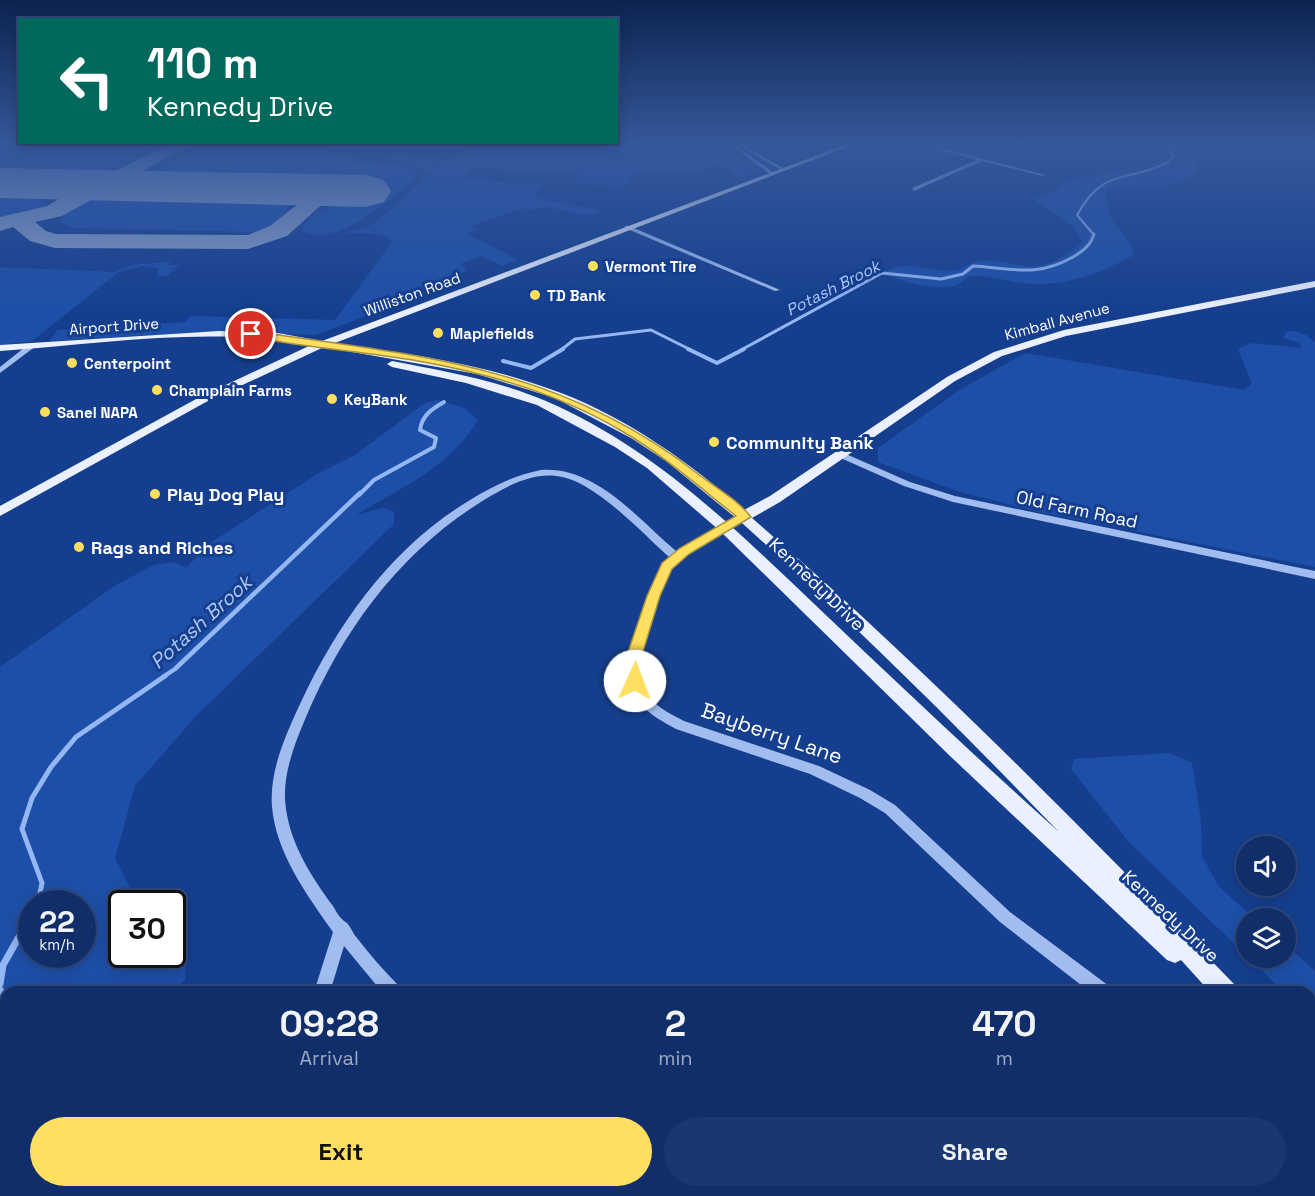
<!DOCTYPE html>
<html lang="en">
<head>
<meta charset="utf-8">
<style>
  body { margin:0; font-family:"Space Grotesk",sans-serif; background:#193770; color:#f1f3f6; height:100vh; display:flex; flex-direction:column; font-size:22px; white-space:nowrap }
  * { box-sizing:border-box; margin:0 }
  p { font-size:20px; color:#9ca9c1 }
  .icon { flex:none; width:33px; height:33px; fill:none; stroke:currentColor; stroke-width:2; stroke-linecap:round; stroke-linejoin:round }
  .map { position:relative; flex:1; overflow:hidden }
  .panel { position:absolute; left:0px; top:986px; width:1316px; height:212px; display:flex; flex-direction:column; background:#102f6a; border-radius:18px 18px 0 0; box-shadow:0 3px 15px #0003,0 0 0 2px #304a7e }
  .panel>* { flex:none }
  .guide { position:absolute; left:18px; top:18px; width:600px; height:126px; border-radius:0px; box-shadow:0 3px 15px #0003,0 0 0 2px #304a7e; background:#00695c; color:#fff; overflow:hidden }
  .fabs { position:absolute; left:1236px; top:836px; display:grid; gap:12px }
  .fabs a { display:grid; place-items:center; width:60px; height:60px; border-radius:50%; background:#102f6a; box-shadow:0 3px 15px #0003,0 0 0 2px #304a7e; font-size:30px }
  .speed { position:absolute; left:18px; top:890px; display:flex; gap:12px; font-size:30px; font-weight:700; text-align:center }
  .speed>* { display:grid; place-content:center; width:78px; height:78px; border-radius:50%; background:#102f6a; box-shadow:0 3px 15px #0003,0 0 0 2px #304a7e; line-height:1 }
  .speed small { font-size:15px; font-weight:400 }
  .speed .limit { border:3px solid #111; border-radius:9px; background:#fff; color:#111 }
  .pin { position:absolute; display:grid; place-items:center; width:51px; height:51px; color:#fff; margin:-26px; border:3px solid #fff; border-radius:50%; box-shadow:0 2px 6px #0007 }
  .me { position:absolute; width:66px; margin:-33px; rotate:2deg; stroke-linejoin:round; filter:drop-shadow(0 0 4px #0008) }
  .turn { display:flex; align-items:center; gap:21px; height:126px; padding:0 30px; font-size:27px }
  .turn .icon { width:78px; height:78px; stroke-width:2.5 }
  .turn b { display:block; font-size:42px; line-height:51px }
  .eta { display:flex; justify-content:space-evenly; align-items:center; height:102px; text-align:center }
  .eta b { font-size:36px; font-weight:700; line-height:42px }
  .cta { display:flex; gap:12px; margin-top:auto; padding:12px 30px }
  .cta a { flex:1; height:69px; border-radius:36px; background:#ffdf60; color:#111; font-size:24px; font-weight:700; line-height:69px; text-align:center }
  .cta a+a { background:#193770; color:#f1f3f6 }
  .map>svg:first-child { display:block }
  .green { fill:#1e4fa8; fill-rule:evenodd }
  .lines { fill:none; stroke-linecap:round; stroke-linejoin:round }
  .stream-far5 { stroke:#93b7f3; stroke-width:2 }
  .stream-far4 { stroke:#93b7f3; stroke-width:3 }
  .stream-far3 { stroke:#93b7f3; stroke-width:4 }
  .stream-far2 { stroke:#93b7f3; stroke-width:4.5 }
  .stream-far1 { stroke:#93b7f3; stroke-width:5 }
  .stream { stroke:#93b7f3; stroke-width:7 }
  .taxiway { fill:#8a9fc6; fill-rule:evenodd }
  .runway { fill:#8a9fc6; fill-rule:evenodd }
  .minor { fill:#a1bdf0; fill-rule:evenodd }
  .major { fill:#eaf0ff; fill-rule:evenodd }
  .route { fill:#ffdf60; stroke:#a6913e; stroke-width:1.5 }
  .poi-dot { fill:#ffdf60; stroke:#153f8e; stroke-width:2 }
  .labels { text-anchor:middle; dominant-baseline:central; stroke-width:6; stroke-linejoin:round; paint-order:stroke }
  .far-poi-label { font-size:15px; font-weight:bold; fill:#fff; stroke:#153f8e; text-anchor:start }
  .far-street-label { font-size:15px; fill:#fff; stroke:#153f8e }
  .far-water-label { font-size:16px; font-style:italic; fill:#adc8f7; stroke:#153f8e }
  .poi-label { font-size:18px; font-weight:bold; fill:#fff; stroke:#153f8e; text-anchor:start }
  .street-label { font-size:18px; fill:#fff; stroke:#153f8e }
  .water-label { font-size:20px; font-style:italic; fill:#adc8f7; stroke:#153f8e }
  .near-street-label { font-size:21px; fill:#fff; stroke:#153f8e }
</style>
</head>
<body>
<div class="map">
<svg width="1315" height="1196" viewBox="0 0 1315 1196">
  <rect width="100%" height="100%" fill="#153f8e"/>
  <g class="green">
    <polygon points="0,144 11,144 2,149 24,150 49,144 163,144 115,168 91,174 65,177 0,175"/>
    <path d="M202,144H263L354,155L357,156L353,162C373,162 397,162 415,172L416,176C411,183 402,189 395,195C373,212 333,246 303,231V226L317,211H325L337,198L358,199L370,184L142,177Z"/>
    <path d="M472,144H724L758,170L740,179L723,165L689,172L631,174L625,186L575,184L579,172L473,168L463,179L542,185L544,186L533,194L547,200L602,211C583,221 563,207 543,207C535,208 532,211 524,208L471,226L477,230L468,234L518,260L502,266L482,256L460,264L467,270L426,293L316,335L205,332L49,341L58,330L185,322L191,316L335,320L392,242C385,230 354,234 341,234L369,226L380,219L446,159L469,156Z"/>
    <path d="M1136,144H1193L1200,152L1196,173C1188,177 1179,183 1170,185C1147,190 1128,183 1105,190L1110,217L1126,237L1135,254C1104,272 1070,285 1034,284C1014,284 994,275 974,276C966,276 962,284 954,286C931,290 902,282 882,273C909,258 925,271 953,271C961,271 967,264 974,262C994,257 1014,267 1034,266C1052,266 1070,253 1083,242L1073,226L1031,198L1050,193L1069,180L1158,162L1149,151L1135,147Z"/>
    <polygon points="381,157 385,156 437,159 433,169 427,172 417,166"/>
    <polygon points="0,190 42,192 47,194 42,202 48,203 30,212 0,217"/>
    <path d="M111,194L283,197L294,200L285,209L292,210L274,226L258,232L73,228L60,222C63,210 98,196 111,194Z"/>
    <path d="M172,261L168,265H179L167,276H157L158,268L142,266L119,272L32,341L0,345V267L116,272C131,261 154,265 172,261Z"/>
    <polygon points="1294,331 1306,335 1315,342 1315,567 1040,512 960,492 878,462 878,448 958,391 1025,353 1244,390 1252,384 1238,349 1252,343 1302,348 1299,343 1284,338 1286,332"/>
    <path d="M437,400L464,408L478,420C451,466 401,488 356,515L383,508L394,512V524L195,717L135,786L115,858L138,903H122V954H172L173,940L187,953L185,980L174,991L6,992V1191H86L84,1196H0V667L116,585L154,565L175,562L186,568L212,542L317,474L355,455L425,403ZM32,903H82V954H32Z"/>
    <polygon points="1169,753 1192,763 1201,821 1202,856 1219,887 1254,918 1246,918 1246,957 1286,957 1286,945 1315,971 1315,1020 1310,1015 1310,992 1283,991 1128,841 1071,769 1074,759"/>
    <polygon points="846,1191 1152,1191 1155,1196 846,1196"/>
  </g>
  <g class="lines">
    <g class="stream-far5">
      <polyline points="1311,144 1315,144"/>
      <path d="M1094,235L1077,215C1105,165 1128,184 1168,162L1173,157L1168,144"/>
    </g>
    <g class="stream-far4">
      <polyline points="561,350 575,339 651,330 691,350"/>
      <path d="M741,350L882,273L941,279L963,274L973,266C1012,268 1036,278 1073,257C1083,251 1091,245 1094,234"/>
    </g>
    <g class="stream-far3">
      <polyline points="688,349 717,363 744,349"/>
      <polyline points="503,361 531,368 563,349"/>
      <path d="M359,495L374,480L434,447L436,438L420,430C422,415 432,409 444,402"/>
    </g>
    <polyline class="stream-far2" points="163,677 175,669 360,493"/>
    <polyline class="stream-far1" points="38,903 42,883 22,829 32,798 51,767 76,737 165,676"/>
    <g class="stream">
      <polyline points="0,984 3,965 32,914"/>
      <polyline points="0,990 6,996"/>
      <polyline points="39,1196 40,1191"/>
    </g>
    <polygon class="taxiway" points="169,144 191,144 62,216 35,222 46,231 56,234 248,235 270,226 307,197 280,193 277,189 280,185 287,183 320,187 329,198 287,236 248,249 55,248 30,241 13,227 0,231 0,217 47,206 65,195 19,187 16,183 19,179 99,173 107,175"/>
    <polygon class="runway" points="0,168 365,175 384,180 391,191 384,202 365,207 0,198"/>
    <g class="minor">
      <polygon points="730,144 734,144 774,173 770,174"/>
      <polygon points="737,144 741,144 785,169 781,170"/>
      <polygon points="918,144 924,144 1045,175 1043,176 982,161 914,191 912,188 977,160"/>
      <polygon points="625,226 629,226 780,290 775,291 625,228"/>
      <polygon points="29,344 36,346 0,373 0,367"/>
      <polygon points="839,451 910,482 955,496 1315,571 1315,579 953,502 904,486 836,456 835,454"/>
      <path d="M541,470C596,466 638,519 676,551L722,526L725,525L730,528C724,534 714,538 706,542C695,548 684,554 675,562C660,576 641,646 640,667C640,675 641,683 644,690C652,705 669,713 684,721L819,766L870,790L895,805L1010,912L1109,986L1111,992H1090L1000,922L885,813L860,798L810,774L676,729C660,720 642,711 634,693C630,684 628,675 629,665C631,639 651,576 669,557C641,532 593,479 556,476C531,473 505,487 484,500C401,551 344,628 306,717C294,745 281,778 286,809C291,845 312,878 333,906C336,911 339,917 344,921C345,922 346,922 347,923C351,927 353,934 357,938C370,955 384,971 399,986L401,992H382L344,946L330,992H314L333,932C307,895 276,853 272,807C269,771 286,734 301,702C339,621 392,547 470,500C493,486 515,475 541,470Z"/>
      <polygon points="268,1191 286,1191 288,1196 270,1196"/>
      <polygon points="526,1191 544,1191 545,1196 527,1196"/>
      <polygon points="1274,1191 1293,1191 1295,1196 1276,1196"/>
    </g>
    <g class="major">
      <path d="M847,144H855L335,343C412,354 489,365 561,393C629,419 690,463 744,510L770,496L947,377L994,352L1064,330L1315,281V287L1066,336L1002,356L955,381L780,502L752,518C921,664 1078,824 1234,984L1237,992H1210L1181,960L1175,963L1167,960L950,756L720,531L647,468L615,447L537,405L466,383L392,367L387,364L392,361C443,371 497,380 546,401C659,450 741,535 829,618C905,690 981,762 1059,832C957,726 852,622 742,523L731,524L729,521L734,516L731,514L666,461L631,438L555,398L477,374L324,347L206,402L0,516V506L198,398L311,345C210,326 102,344 0,351V345L219,331L272,332L322,341Z"/>
      <polygon points="1310,1065 1315,1067 1315,1094 1310,1092"/>
    </g>
  </g>
  <linearGradient id="sky" x2="0" y2="1"><stop stop-color="#0c234e"/><stop offset="0.46" stop-color="#35589b"/><stop offset="1" stop-color="#35589b" stop-opacity="0"/></linearGradient>
  <rect width="1315" height="311" fill="url(#sky)"/>
  <path class="route" d="M251,331C417,355 561,366 698,474C715,487 738,500 751,517L689,554L672,569L660,596L641,658L642,681L635,687L629,685L626,658L647,596L662,563L680,548L736,516C698,486 662,454 620,430C559,394 487,373 418,361C362,351 304,348 248,336V332Z"/>
  <g class="poi-dot">
    <circle cx="593" cy="266" r="6"/>
    <circle cx="535" cy="295" r="6"/>
    <circle cx="438" cy="333" r="6"/>
    <circle cx="72" cy="363" r="6"/>
    <circle cx="157" cy="390" r="6"/>
    <circle cx="332" cy="399" r="6"/>
    <circle cx="45" cy="412" r="6"/>
    <circle cx="714" cy="442" r="6"/>
    <circle cx="155" cy="494" r="6"/>
    <circle cx="79" cy="547" r="6"/>
  </g>
  <g class="labels">
    <g class="far-poi-label">
      <text x="605" y="266">Vermont Tire</text>
      <text x="547" y="295">TD Bank</text>
      <text x="450" y="333">Maplefields</text>
      <text x="84" y="363">Centerpoint</text>
      <text x="169" y="390">Champlain Farms</text>
      <text x="344" y="399">KeyBank</text>
      <text x="57" y="412">Sanel NAPA</text>
    </g>
    <g class="far-street-label">
      <text transform="translate(412 294) rotate(-20)">Williston Road</text>
      <text transform="translate(1057 321) rotate(-15)">Kimball Avenue</text>
      <text transform="translate(114 326) rotate(-4)">Airport Drive</text>
    </g>
    <g class="far-water-label">
      <text transform="translate(833 288) rotate(-27)">Potash Brook</text>
    </g>
    <g class="poi-label">
      <text x="726" y="442">Community Bank</text>
      <text x="167" y="494">Play Dog Play</text>
      <text x="91" y="547">Rags and Riches</text>
    </g>
    <g class="street-label">
      <text transform="translate(1077 509) rotate(12)">Old Farm Road</text>
      <text transform="translate(817 584) rotate(44)">Kennedy Drive</text>
      <text transform="translate(1171 916) rotate(43)">Kennedy Drive</text>
    </g>
    <g class="water-label">
      <text transform="translate(201 622) rotate(-42)">Potash Brook</text>
    </g>
    <g class="near-street-label">
      <text transform="translate(772 733) rotate(19)">Bayberry Lane</text>
    </g>
  </g>
</svg>
<div class="fabs">
<a><svg class="icon" aria-label="sound" viewBox="0 0 24 24"><path d="M4 9h4l5-4v14l-5-4H4zM17 9q2 3 0 6"/></svg></a>
<a><svg class="icon" aria-label="layers" viewBox="0 0 24 24"><path d="M12 4l9 5-9 5-9-5zM3 14l9 5 9-5"/></svg></a>
</div>
<div class="speed"><div>22<small>km/h</small></div><div class="limit">30</div></div>
<div class="pin" style="left:251px;top:334px;background:#d93025"><svg class="icon" aria-label="arrive" viewBox="0 0 24 24"><path d="M6 21V4h12l-3 4 3 4H6"/></svg></div>
<svg class="me" style="left:635px;top:681px" viewBox="-20 -20 40 40"><circle r="19" fill="#fff"/><path d="M0-13L10 11 0 6-10 11z" fill="#ffdf60"/></svg>
<div class="guide">
<div class="turn"><svg class="icon" aria-label="left" viewBox="0 0 24 24"><path d="M17 20v-9H6M10 6l-5 5 5 5"/></svg><div><b>110 m</b>Kennedy Drive</div></div>
</div>
<section class="panel">
<div class="eta">
<div><b>09:28</b><p>Arrival</p></div>
<div><b>2</b><p>min</p></div>
<div><b>470</b><p>m</p></div>
</div>
<div class="cta"><a>Exit</a><a>Share</a></div>
</section>
</div>
</body>
</html>
